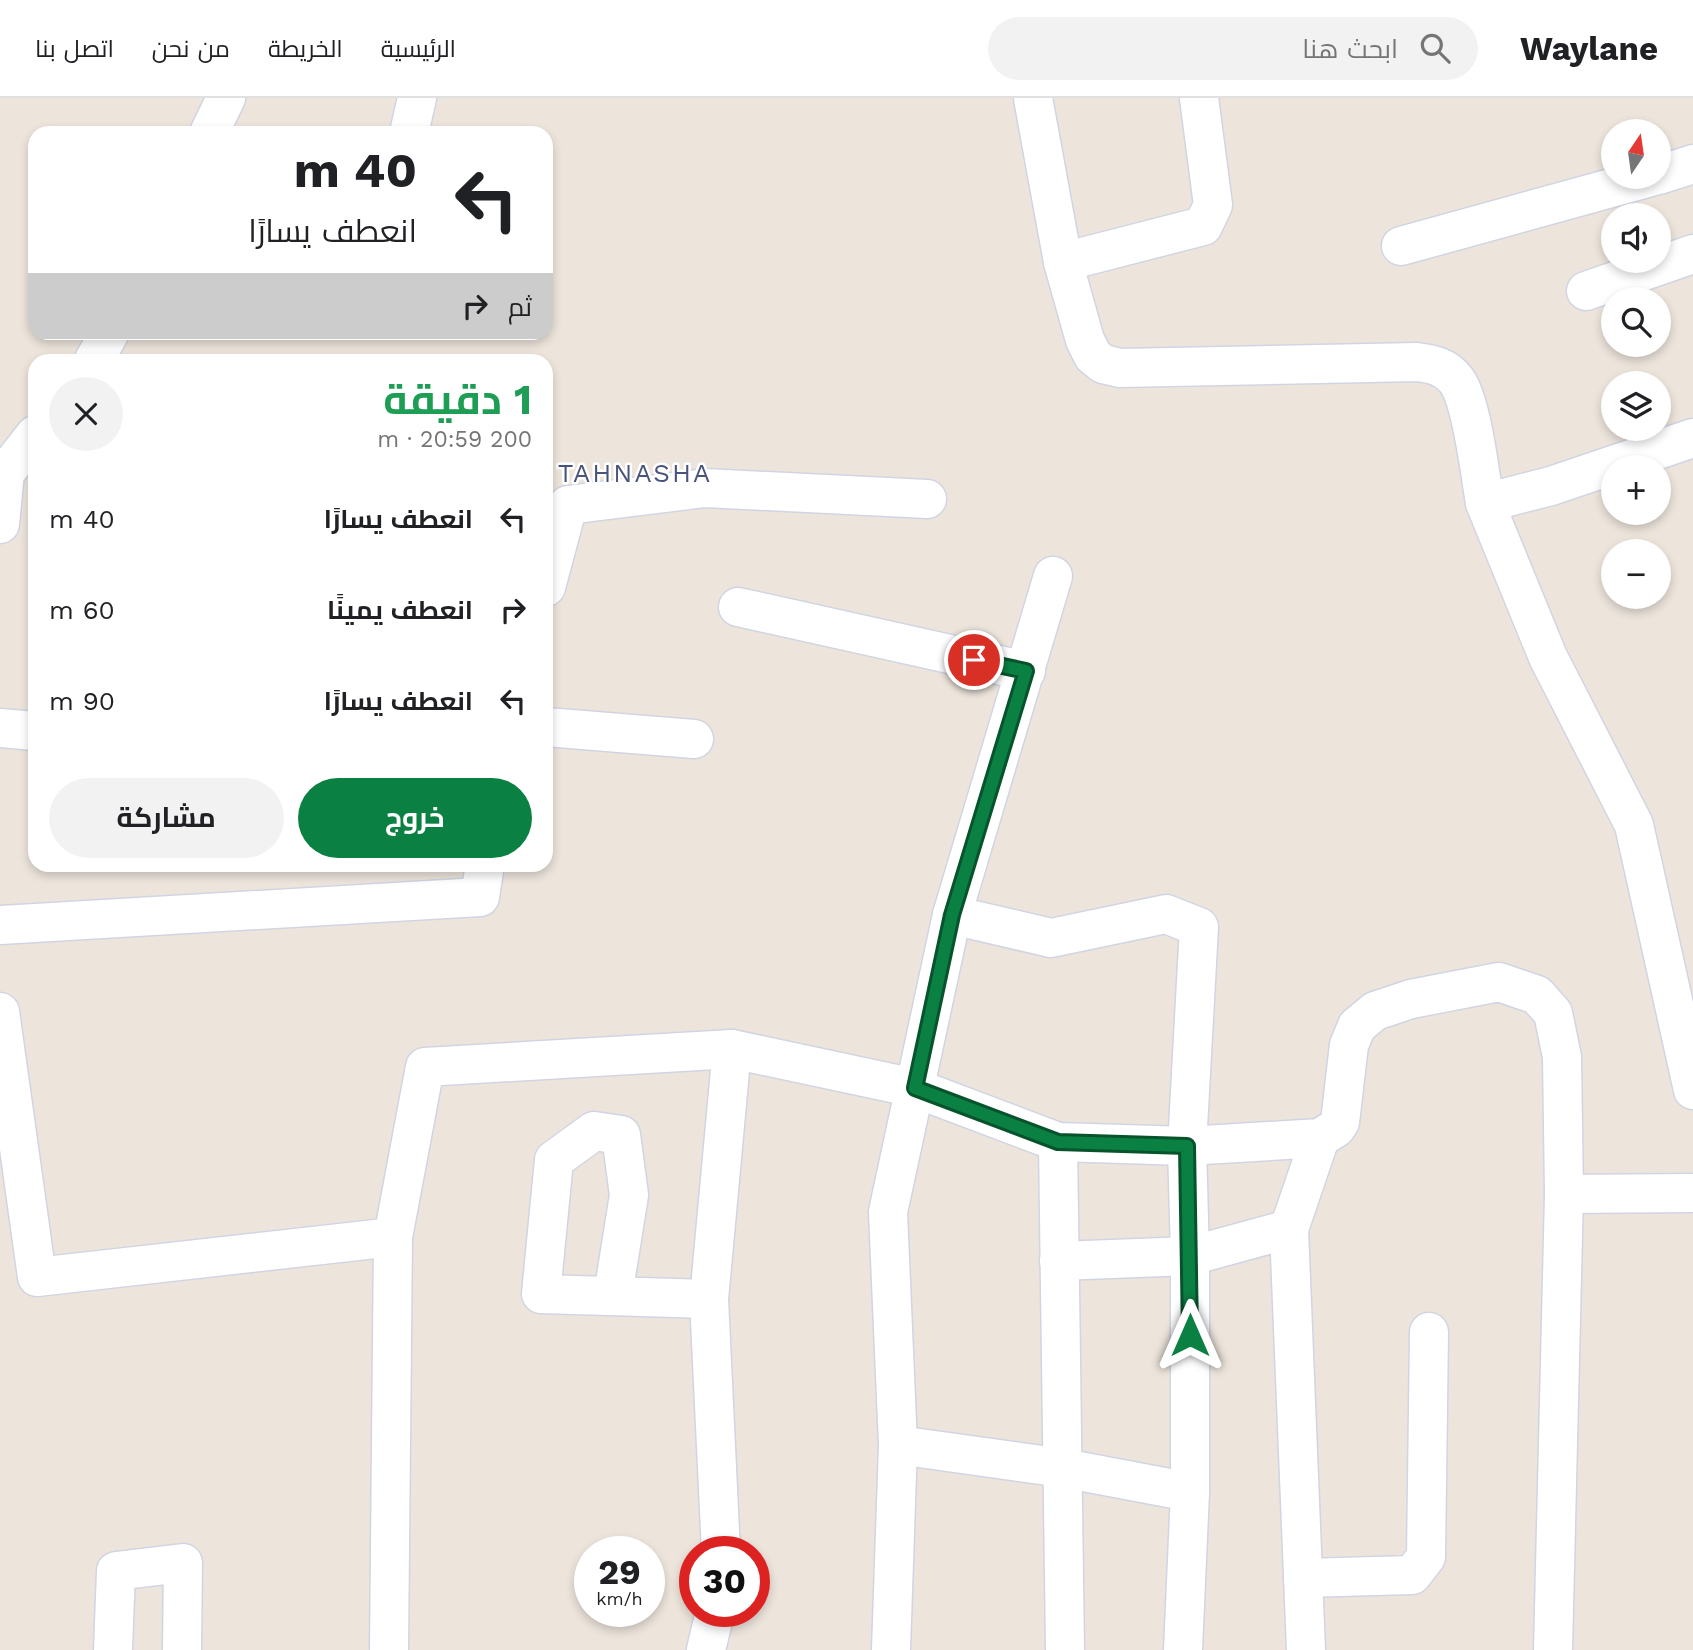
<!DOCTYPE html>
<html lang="ar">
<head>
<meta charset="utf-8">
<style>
  body { margin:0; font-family:"Work Sans",Cairo,sans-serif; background:#f2f2f2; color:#202124; direction:rtl; height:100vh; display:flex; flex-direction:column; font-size:26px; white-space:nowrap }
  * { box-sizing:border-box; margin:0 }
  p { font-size:23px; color:#757577 }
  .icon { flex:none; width:38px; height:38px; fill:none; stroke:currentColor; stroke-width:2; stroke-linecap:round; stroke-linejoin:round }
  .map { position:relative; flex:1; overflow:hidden; direction:ltr }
  .sheet { position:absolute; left:28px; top:256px; width:525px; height:518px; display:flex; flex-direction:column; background:#fff; border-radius:21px; box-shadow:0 4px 10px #0003; direction:rtl }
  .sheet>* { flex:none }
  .banner { position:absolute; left:28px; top:28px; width:525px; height:214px; border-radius:21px; box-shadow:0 4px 10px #0003; direction:rtl; background:#fff; color:#202124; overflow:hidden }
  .needle { width:46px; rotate:13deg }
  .tools { position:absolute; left:1601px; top:21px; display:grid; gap:14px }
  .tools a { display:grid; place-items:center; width:70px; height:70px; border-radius:50%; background:#fff; box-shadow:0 4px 10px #0003; font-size:35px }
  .speed { position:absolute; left:574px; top:1438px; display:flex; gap:14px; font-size:35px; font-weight:700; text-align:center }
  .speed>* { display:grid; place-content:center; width:91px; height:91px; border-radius:50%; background:#fff; box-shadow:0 4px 10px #0003; line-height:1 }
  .speed small { font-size:18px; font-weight:400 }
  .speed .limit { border:10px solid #d22; background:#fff; color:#111 }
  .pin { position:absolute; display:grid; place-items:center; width:60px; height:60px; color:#fff; margin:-30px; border:4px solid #fff; border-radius:50%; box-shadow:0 2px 7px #0007 }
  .me { position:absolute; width:77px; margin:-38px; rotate:0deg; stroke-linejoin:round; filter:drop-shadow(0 0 5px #0008) }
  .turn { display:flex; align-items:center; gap:24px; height:147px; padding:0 21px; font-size:32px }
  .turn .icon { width:91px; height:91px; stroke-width:2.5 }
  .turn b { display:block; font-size:49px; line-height:60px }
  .then { display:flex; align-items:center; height:66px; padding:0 21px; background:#0003; gap:14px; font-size:26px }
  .round { display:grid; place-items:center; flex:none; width:74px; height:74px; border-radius:37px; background:#f2f2f2 }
  .head { display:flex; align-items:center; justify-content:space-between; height:119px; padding:0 21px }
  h1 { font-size:42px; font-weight:700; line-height:52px; color:#1e9e55 }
  .action { display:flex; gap:14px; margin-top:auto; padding:14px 21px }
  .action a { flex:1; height:80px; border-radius:42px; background:#0b8043; color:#fff; font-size:28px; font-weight:700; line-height:80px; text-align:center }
  .action a+a { background:#f2f2f2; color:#202124 }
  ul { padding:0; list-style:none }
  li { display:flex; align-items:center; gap:21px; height:91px; padding:0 21px }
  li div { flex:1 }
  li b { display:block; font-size:26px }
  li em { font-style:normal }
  header { display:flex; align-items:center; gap:42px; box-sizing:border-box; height:98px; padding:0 35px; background:#fff; border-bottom:2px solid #e0e0e0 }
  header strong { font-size:33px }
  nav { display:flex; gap:38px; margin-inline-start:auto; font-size:24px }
  .search { width:490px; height:63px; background:#f2f2f2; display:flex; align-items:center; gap:18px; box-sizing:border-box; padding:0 24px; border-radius:38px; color:#757577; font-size:26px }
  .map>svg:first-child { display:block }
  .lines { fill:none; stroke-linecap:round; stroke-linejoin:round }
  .minor-casing { stroke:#d1d5e3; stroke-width:41 }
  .minor { stroke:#fff; stroke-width:38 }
  .route-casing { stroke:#07532c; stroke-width:18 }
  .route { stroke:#0b8043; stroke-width:12 }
  .labels { text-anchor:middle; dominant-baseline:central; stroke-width:5; stroke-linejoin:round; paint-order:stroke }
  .quarter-label { font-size:26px; letter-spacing:2px; fill:#49547c; stroke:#fff }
</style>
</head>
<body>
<header>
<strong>Waylane</strong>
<div class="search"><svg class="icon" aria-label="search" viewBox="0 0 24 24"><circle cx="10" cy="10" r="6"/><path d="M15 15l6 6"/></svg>ابحث هنا</div>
<nav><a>الرئيسية</a><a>الخريطة</a><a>من نحن</a><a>اتصل بنا</a></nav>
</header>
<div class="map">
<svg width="1693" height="1552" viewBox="0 0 1693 1552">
  <rect width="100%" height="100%" fill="#ede5dc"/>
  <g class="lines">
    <g class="minor-casing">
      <g id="minor">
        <path d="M1033,0L1063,164L1085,242L1093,258L1103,266L1120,270L1417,264C1433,266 1446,269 1456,282C1472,302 1480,377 1485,405L1551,388L1693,340"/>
        <polyline points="209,35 226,0"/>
        <polyline points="409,35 417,0"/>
        <polyline points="1659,77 1693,66"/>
        <polyline points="1401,148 1651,79"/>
        <polyline points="1063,164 1203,128 1213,107 1199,0"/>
        <polyline points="1586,193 1693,156"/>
        <polyline points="94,262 110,234"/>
        <polyline points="1485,405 1548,559 1634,727 1693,992"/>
        <polyline points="0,426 5,375 35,337"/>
        <polyline points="546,489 568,407 705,390 927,401"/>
        <polyline points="738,509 1026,573"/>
        <polyline points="546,629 694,641"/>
        <polyline points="0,630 35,633"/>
        <polyline points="952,817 1051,840 1166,816 1199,829 1187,1048 1190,1158 1190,1394 1183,1552"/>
        <polyline points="0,827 480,799 485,766"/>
        <polyline points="0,914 37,1179 393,1139"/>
        <polyline points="1058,1044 1065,1552"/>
        <polyline points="1564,1096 1693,1095"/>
        <polyline points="1059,1163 1190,1158 1289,1131"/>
        <polyline points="613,1197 629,1097 621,1037 594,1033 554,1062 541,1196 709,1201"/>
        <polyline points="898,1347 1063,1370 1190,1394"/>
        <polyline points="721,1454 709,1201 732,951"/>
        <polyline points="1303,1480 1412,1477 1426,1459 1429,1234"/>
        <polyline points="113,1552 116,1473 183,1465 182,1552"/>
        <polyline points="389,1552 393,1139 425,969 732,951 915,990 1058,1044 1187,1048 1320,1040 1336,1030 1340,1024 1349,947 1357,928 1375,913 1411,901 1499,884 1537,897 1553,915 1562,959 1564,1096 1553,1552"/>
        <polyline points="706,1552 715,1514"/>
        <polyline points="891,1552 898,1347 888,1114 952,817 1053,478"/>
        <polyline points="1306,1552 1289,1131 1320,1040"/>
      </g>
    </g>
    <use href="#minor" class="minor"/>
  </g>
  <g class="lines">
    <g class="route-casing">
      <polyline id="route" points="974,562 1026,573 952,817 915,990 1058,1044 1187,1048 1190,1237"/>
    </g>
    <use href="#route" class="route"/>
  </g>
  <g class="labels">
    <g class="quarter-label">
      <text x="635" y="375">TAHNASHA</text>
    </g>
  </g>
</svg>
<div class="tools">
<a><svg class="needle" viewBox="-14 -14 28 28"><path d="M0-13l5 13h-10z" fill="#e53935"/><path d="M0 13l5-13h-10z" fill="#757577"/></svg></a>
<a><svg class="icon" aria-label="sound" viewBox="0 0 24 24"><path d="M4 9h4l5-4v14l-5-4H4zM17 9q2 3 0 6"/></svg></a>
<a><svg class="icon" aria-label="search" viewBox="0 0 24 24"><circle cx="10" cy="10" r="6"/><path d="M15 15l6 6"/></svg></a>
<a><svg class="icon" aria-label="layers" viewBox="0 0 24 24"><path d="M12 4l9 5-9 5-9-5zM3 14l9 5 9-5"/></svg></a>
<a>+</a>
<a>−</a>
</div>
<div class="speed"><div>29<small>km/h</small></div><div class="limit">30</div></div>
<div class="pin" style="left:974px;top:562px;background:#d93025"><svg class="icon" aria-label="arrive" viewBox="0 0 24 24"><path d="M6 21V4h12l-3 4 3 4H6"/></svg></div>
<svg class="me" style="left:1190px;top:1237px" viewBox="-20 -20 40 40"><path d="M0-17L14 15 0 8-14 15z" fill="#0b8043" stroke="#fff" stroke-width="4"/></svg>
<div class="banner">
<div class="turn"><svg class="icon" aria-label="left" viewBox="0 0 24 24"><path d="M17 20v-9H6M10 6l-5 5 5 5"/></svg><div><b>40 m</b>انعطف يسارًا</div></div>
<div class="then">ثم<svg class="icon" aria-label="right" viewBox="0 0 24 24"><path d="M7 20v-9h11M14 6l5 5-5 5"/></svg></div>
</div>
<section class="sheet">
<div class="head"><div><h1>1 دقيقة</h1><p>200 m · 20:59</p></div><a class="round"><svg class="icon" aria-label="close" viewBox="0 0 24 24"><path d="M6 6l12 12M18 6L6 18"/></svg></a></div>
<ul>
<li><svg class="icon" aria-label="left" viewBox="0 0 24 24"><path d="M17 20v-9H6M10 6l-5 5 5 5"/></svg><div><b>انعطف يسارًا</b></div><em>40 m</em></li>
<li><svg class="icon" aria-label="right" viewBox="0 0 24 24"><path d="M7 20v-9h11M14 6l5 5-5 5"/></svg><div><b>انعطف يمينًا</b></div><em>60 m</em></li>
<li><svg class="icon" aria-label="left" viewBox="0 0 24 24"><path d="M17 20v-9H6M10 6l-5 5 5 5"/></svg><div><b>انعطف يسارًا</b></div><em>90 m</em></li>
</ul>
<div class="action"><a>خروج</a><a>مشاركة</a></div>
</section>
</div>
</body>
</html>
